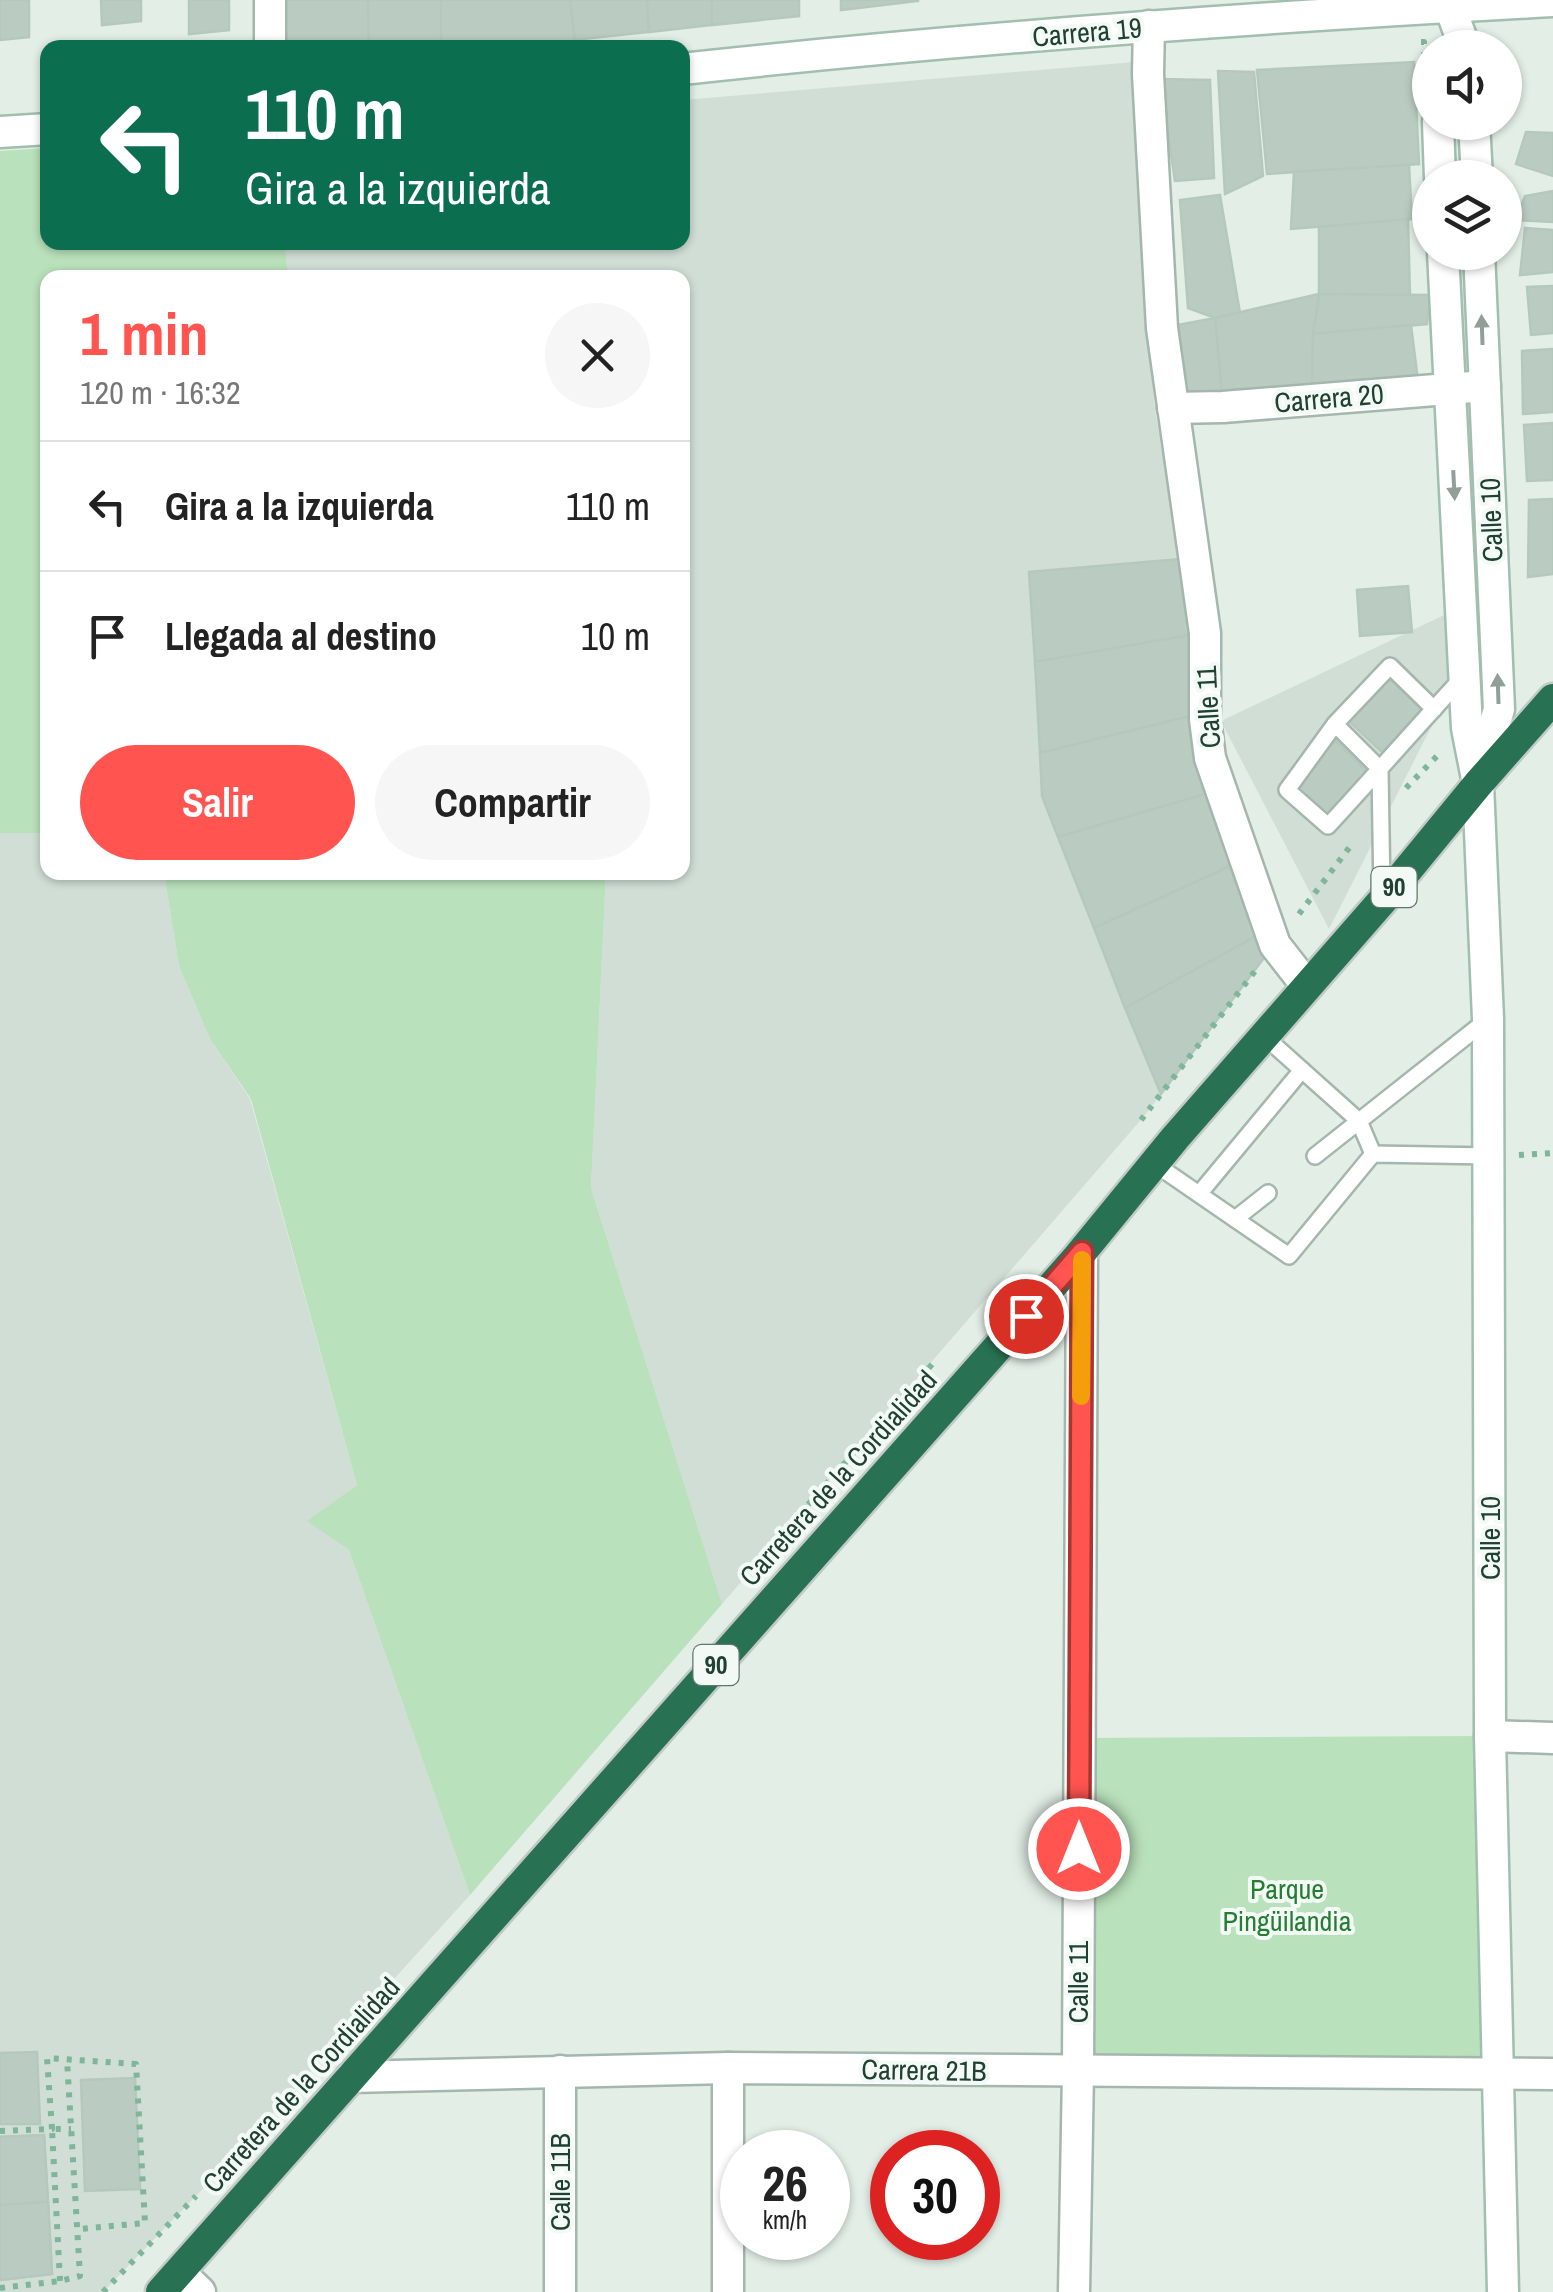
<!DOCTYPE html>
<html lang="es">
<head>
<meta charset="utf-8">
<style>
  body { margin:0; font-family:"Archivo Narrow",sans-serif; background:#f6f6f6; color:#222; height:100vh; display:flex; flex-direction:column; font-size:38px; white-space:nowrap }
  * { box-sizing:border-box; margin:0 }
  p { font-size:32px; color:#767676 }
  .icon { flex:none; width:55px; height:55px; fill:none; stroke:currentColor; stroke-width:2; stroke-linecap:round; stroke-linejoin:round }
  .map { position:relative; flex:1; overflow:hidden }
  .drawer { position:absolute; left:40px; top:270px; width:650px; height:610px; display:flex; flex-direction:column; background:#fff; border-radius:20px; box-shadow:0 2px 8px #0004 }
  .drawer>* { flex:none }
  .hud { position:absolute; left:40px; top:40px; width:650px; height:210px; border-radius:20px; box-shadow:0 2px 8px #0004; background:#0b6e4f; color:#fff; overflow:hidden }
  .fabs { position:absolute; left:1412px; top:30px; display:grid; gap:20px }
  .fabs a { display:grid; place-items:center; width:110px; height:110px; border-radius:50%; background:#fff; box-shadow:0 2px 8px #0004; font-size:50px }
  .speed { position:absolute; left:720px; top:2130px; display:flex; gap:20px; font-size:50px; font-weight:700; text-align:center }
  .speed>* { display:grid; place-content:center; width:130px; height:130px; border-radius:50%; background:#fff; box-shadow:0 2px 8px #0004; line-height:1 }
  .speed small { font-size:25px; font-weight:400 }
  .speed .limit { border:15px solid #d22; background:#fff; color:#111 }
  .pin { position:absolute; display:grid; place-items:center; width:85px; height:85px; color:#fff; margin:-42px; border:5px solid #fff; border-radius:50%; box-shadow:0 2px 10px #0007 }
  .me { position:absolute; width:110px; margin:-55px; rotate:0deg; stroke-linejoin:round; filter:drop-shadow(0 0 8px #0008) }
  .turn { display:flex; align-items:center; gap:35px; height:210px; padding:0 40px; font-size:45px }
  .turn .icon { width:130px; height:130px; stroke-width:2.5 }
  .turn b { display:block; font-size:70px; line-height:85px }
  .round { display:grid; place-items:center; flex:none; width:105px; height:105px; border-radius:52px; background:#f6f6f6 }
  .overview { display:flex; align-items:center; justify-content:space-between; height:170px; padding:0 40px }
  h1 { font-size:60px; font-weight:700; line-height:75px; color:#ff544f }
  .cta { display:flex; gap:20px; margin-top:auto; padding:20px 40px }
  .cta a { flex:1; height:115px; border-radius:60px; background:#ff544f; color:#fff; font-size:40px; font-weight:700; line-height:115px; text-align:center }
  .cta a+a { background:#f6f6f6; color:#222 }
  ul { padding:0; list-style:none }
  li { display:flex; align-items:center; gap:30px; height:130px; padding:0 40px; border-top:2px solid #e0e0e0 }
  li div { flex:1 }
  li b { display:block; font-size:38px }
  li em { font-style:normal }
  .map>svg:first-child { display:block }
  .built { fill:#d0ded5 }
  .green { fill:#b9e1bb }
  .building { fill:#baccc1; stroke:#b4c9bb; stroke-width:2.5 }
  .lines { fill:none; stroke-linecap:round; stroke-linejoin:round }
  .lane-casing { stroke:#a4b7ac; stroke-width:20 }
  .street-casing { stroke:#a4b7ac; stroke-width:35 }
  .secondary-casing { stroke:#a2beae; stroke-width:35 }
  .highway-casing { stroke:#c1cac5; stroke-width:35 }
  .path { stroke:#7fb598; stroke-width:6; stroke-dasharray:5 8; stroke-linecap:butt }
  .lane { stroke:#fff; stroke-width:15 }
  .street { stroke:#fff; stroke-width:30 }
  .secondary { stroke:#fff; stroke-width:30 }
  .highway { stroke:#287152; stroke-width:30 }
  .oneway { fill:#90a098 }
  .route-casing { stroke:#a63733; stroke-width:25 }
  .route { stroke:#ff544f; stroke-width:18 }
  .slow { stroke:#f59e0b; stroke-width:18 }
  .labels { text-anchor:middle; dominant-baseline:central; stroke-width:8; stroke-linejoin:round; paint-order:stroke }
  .shield { fill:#f3faf5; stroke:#5f786c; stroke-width:2.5 }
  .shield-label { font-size:25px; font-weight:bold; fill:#204131 }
  .street-label { font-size:28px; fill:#204131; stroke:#f3faf5 }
  .park-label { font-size:28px; fill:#257d34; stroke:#f3faf5 }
</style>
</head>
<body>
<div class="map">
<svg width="1553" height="2292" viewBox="0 0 1553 2292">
  <rect width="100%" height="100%" fill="#e2eee6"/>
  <g class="built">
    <polygon points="1135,62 1138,77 1142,277 1155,410 1180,559 1029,573 1042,796 1161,1094 1145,1115 722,1604 591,1188 606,873 682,872 682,278 288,277 285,243 682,242 683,100"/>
    <polygon points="1461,607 1464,662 1329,929 1221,721"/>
    <polygon points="0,833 47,833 48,872 164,873 179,966 210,1039 250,1099 357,1485 308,1521 349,1550 470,1895 222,2169 103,2292 0,2292"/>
  </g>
  <g class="green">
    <polygon points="47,148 48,242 285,243 288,277 48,278 47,833 0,833 0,151"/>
    <polygon points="164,873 606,873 591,1188 722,1604 470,1895 349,1550 307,1521 357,1485 251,1099 210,1039 179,966"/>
    <polygon points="1490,1736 1497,2074 1078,2072 1080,1738"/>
  </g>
  <g class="building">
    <polygon points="0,0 29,0 29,37 0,40"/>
    <polygon points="101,0 141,0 141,21 102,25"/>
    <polygon points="189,0 229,0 229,30 189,34"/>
    <polygon points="271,0 368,0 369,48 276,48"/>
    <polygon points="368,0 441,0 441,48 369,48"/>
    <polygon points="441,0 570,0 575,40 500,48 441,48"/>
    <polygon points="570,0 647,0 649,32 575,40"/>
    <polygon points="647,0 712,0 712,25 649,32"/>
    <polygon points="712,0 799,0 799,16 712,25"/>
    <polygon points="841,0 918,0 918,1 841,10"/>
    <polygon points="1414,62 1419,164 1267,174 1257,70"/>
    <polygon points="1218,71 1254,72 1263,176 1225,194"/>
    <polygon points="1160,79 1210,80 1214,178 1175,181"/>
    <polygon points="1526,132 1553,133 1553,176 1516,164"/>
    <polygon points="1409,165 1412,219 1291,229 1294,172"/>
    <polygon points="1553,191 1553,222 1515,220 1525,196"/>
    <polygon points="1220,195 1240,313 1215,318 1188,308 1180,200"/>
    <polygon points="1408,219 1410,296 1319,294 1319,227"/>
    <polygon points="1525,228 1553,230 1553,272 1520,275"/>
    <polygon points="1553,286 1553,333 1531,335 1527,287"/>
    <polygon points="1319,294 1430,295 1427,324 1313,334"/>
    <polygon points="1319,294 1313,334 1312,394 1223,407 1215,318"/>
    <polygon points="1215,318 1223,407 1173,408 1162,328"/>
    <polygon points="1411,325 1418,381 1312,394 1313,334"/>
    <polygon points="1553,349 1553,412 1523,414 1522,351"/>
    <polygon points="1553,423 1553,480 1527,481 1524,425"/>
    <polygon points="1553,499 1553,574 1528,577 1529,500"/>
    <polygon points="1180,559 1190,635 1035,662 1029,572"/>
    <polygon points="1408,586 1412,632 1360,636 1357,590"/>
    <polygon points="1190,635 1195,715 1040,753 1035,662"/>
    <polygon points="1393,674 1426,709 1385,755 1350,722"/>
    <polygon points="1195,715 1212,792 1058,837 1042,796 1040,753"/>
    <polygon points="1336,741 1369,774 1328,819 1292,788"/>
    <polygon points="1212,792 1235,864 1094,928 1058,837"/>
    <polygon points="1235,864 1260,934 1125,1008 1094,928"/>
    <polygon points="1260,934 1270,950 1161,1094 1125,1008"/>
    <polygon points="37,2052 40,2124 0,2124 0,2053"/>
    <polygon points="135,2078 140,2189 85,2191 81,2080"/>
    <polygon points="44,2135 52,2274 0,2280 0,2137"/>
    <polygon points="44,2135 48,2202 0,2205 0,2137"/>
    <polygon points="48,2202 52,2274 0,2280 0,2205"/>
  </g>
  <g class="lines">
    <g class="lane-casing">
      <g id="lane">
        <polyline points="1335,724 1390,666 1434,709"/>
        <path d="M1382,895L1380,769L1335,724L1287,790L1328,826C1373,777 1417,727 1462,678"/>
        <polyline points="1264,1036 1359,1121 1373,1154"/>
        <polyline points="1315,1156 1488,1019"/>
        <polyline points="1155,1164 1235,1219 1268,1193"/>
        <polyline points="1199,1194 1302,1070"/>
        <polyline points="1235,1219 1289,1256 1373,1154 1490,1156"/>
      </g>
    </g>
    <g class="street-casing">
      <g id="street">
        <polyline points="1149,26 1148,74 1162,328 1205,633 1205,719 1210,758 1275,945 1307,986"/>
        <polyline points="270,48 270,0"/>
        <polyline points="1173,408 1223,407 1485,386"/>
        <polyline points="1490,1736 1553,1738"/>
        <polyline points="728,2068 728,2292"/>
        <polyline points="351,2077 728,2068 1553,2074"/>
        <polyline points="179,2272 200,2292"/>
        <polyline points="560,2292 560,2071"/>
        <polyline points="1074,2292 1078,2072 1082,1253"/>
      </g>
    </g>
    <g class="secondary-casing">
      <g id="secondary">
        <polyline points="1450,7 1465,48"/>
        <path d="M682,69C972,37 1263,17 1553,1"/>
        <polyline points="1438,122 1440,178"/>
        <polyline points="1474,122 1477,178"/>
        <polyline points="0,132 48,129"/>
        <polyline points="1443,252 1467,728 1478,784 1488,1019 1490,1736 1503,2292"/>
        <polyline points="1479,252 1499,709 1480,776"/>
      </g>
    </g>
    <g class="highway-casing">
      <polyline id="highway" points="161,2292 1076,1259 1175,1138 1382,901 1478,784 1553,699"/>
    </g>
    <g class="path">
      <polyline points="1421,42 1424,42 1425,92"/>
      <polyline points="1406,788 1439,754"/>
      <polyline points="1299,914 1352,844"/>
      <polyline points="1141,1120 1255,971"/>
      <polyline points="1519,1155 1553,1153"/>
      <polyline points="791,1524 935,1361"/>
      <polyline points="0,2131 52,2129 47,2058 136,2064 145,2223 79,2229"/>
      <polyline points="60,2281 52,2129 71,2129"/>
      <polyline points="0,2288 60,2281 80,2276 67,2060"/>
      <polyline points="103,2292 196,2196"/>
    </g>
    <use href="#lane" class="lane"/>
    <use href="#street" class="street"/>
    <use href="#secondary" class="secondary"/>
    <use href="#highway" class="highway"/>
  </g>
  <defs><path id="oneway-solid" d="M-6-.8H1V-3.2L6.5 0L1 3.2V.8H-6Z" transform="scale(2.5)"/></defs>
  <g class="oneway">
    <use href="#oneway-solid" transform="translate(1482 330) rotate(-92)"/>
    <use href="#oneway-solid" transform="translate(1454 485) rotate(87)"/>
    <use href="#oneway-solid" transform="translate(1498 689) rotate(-92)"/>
  </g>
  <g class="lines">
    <g class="route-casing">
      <polyline id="route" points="1026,1316 1082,1252 1079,1849"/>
    </g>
    <use href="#route" class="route"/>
    <polyline class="slow" points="1081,1396 1082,1260"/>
  </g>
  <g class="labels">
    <g class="shield">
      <rect x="1371.5" y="867" width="45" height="40" rx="8"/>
      <rect x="693.5" y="1645" width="45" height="40" rx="8"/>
    </g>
    <g class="shield-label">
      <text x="1394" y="887">90</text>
      <text x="716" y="1665">90</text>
    </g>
    <g class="street-label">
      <text transform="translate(1087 32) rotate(-5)">Carrera 19</text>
      <text transform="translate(1329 398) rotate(-5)">Carrera 20</text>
      <text transform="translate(1491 520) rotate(-92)">Calle 10</text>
      <text transform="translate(1208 707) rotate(-93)">Calle 11</text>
      <text transform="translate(838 1478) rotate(-48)">Carretera de la Cordialidad</text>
      <text transform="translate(1490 1538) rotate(-90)">Calle 10</text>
      <text transform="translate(1078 1982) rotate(-90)">Calle 11</text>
      <text transform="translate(924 2070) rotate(1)">Carrera 21B</text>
      <text transform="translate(301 2085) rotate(-48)">Carretera de la Cordialidad</text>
      <text transform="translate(560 2182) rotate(-90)">Calle 11B</text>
    </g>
    <g class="park-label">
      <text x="1287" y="1889">Parque<tspan x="1287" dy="32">Pingüilandia</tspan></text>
    </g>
  </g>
</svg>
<div class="fabs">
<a><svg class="icon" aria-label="sound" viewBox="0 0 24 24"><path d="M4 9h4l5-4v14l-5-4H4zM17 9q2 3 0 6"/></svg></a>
<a><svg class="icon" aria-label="layers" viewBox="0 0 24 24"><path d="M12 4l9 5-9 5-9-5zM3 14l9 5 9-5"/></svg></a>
</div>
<div class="speed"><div>26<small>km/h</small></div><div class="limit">30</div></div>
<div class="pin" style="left:1026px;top:1316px;background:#d93025"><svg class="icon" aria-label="arrive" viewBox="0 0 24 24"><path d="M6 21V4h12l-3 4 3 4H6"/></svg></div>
<svg class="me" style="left:1079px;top:1849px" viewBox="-20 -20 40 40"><circle r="17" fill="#ff544f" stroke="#fff" stroke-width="3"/><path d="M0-11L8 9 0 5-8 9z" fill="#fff"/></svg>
<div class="hud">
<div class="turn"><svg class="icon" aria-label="left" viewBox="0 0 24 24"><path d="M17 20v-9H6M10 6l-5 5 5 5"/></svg><div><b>110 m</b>Gira a la izquierda</div></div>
</div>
<section class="drawer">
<div class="overview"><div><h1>1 min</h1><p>120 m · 16:32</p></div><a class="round"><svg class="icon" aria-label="close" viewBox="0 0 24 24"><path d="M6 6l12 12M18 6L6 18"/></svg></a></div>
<ul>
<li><svg class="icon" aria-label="left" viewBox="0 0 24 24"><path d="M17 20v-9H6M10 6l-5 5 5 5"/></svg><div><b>Gira a la izquierda</b></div><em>110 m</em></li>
<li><svg class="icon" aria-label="arrive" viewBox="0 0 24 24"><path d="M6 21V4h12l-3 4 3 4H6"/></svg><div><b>Llegada al destino</b></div><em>10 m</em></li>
</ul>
<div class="cta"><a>Salir</a><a>Compartir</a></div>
</section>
</div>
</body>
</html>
